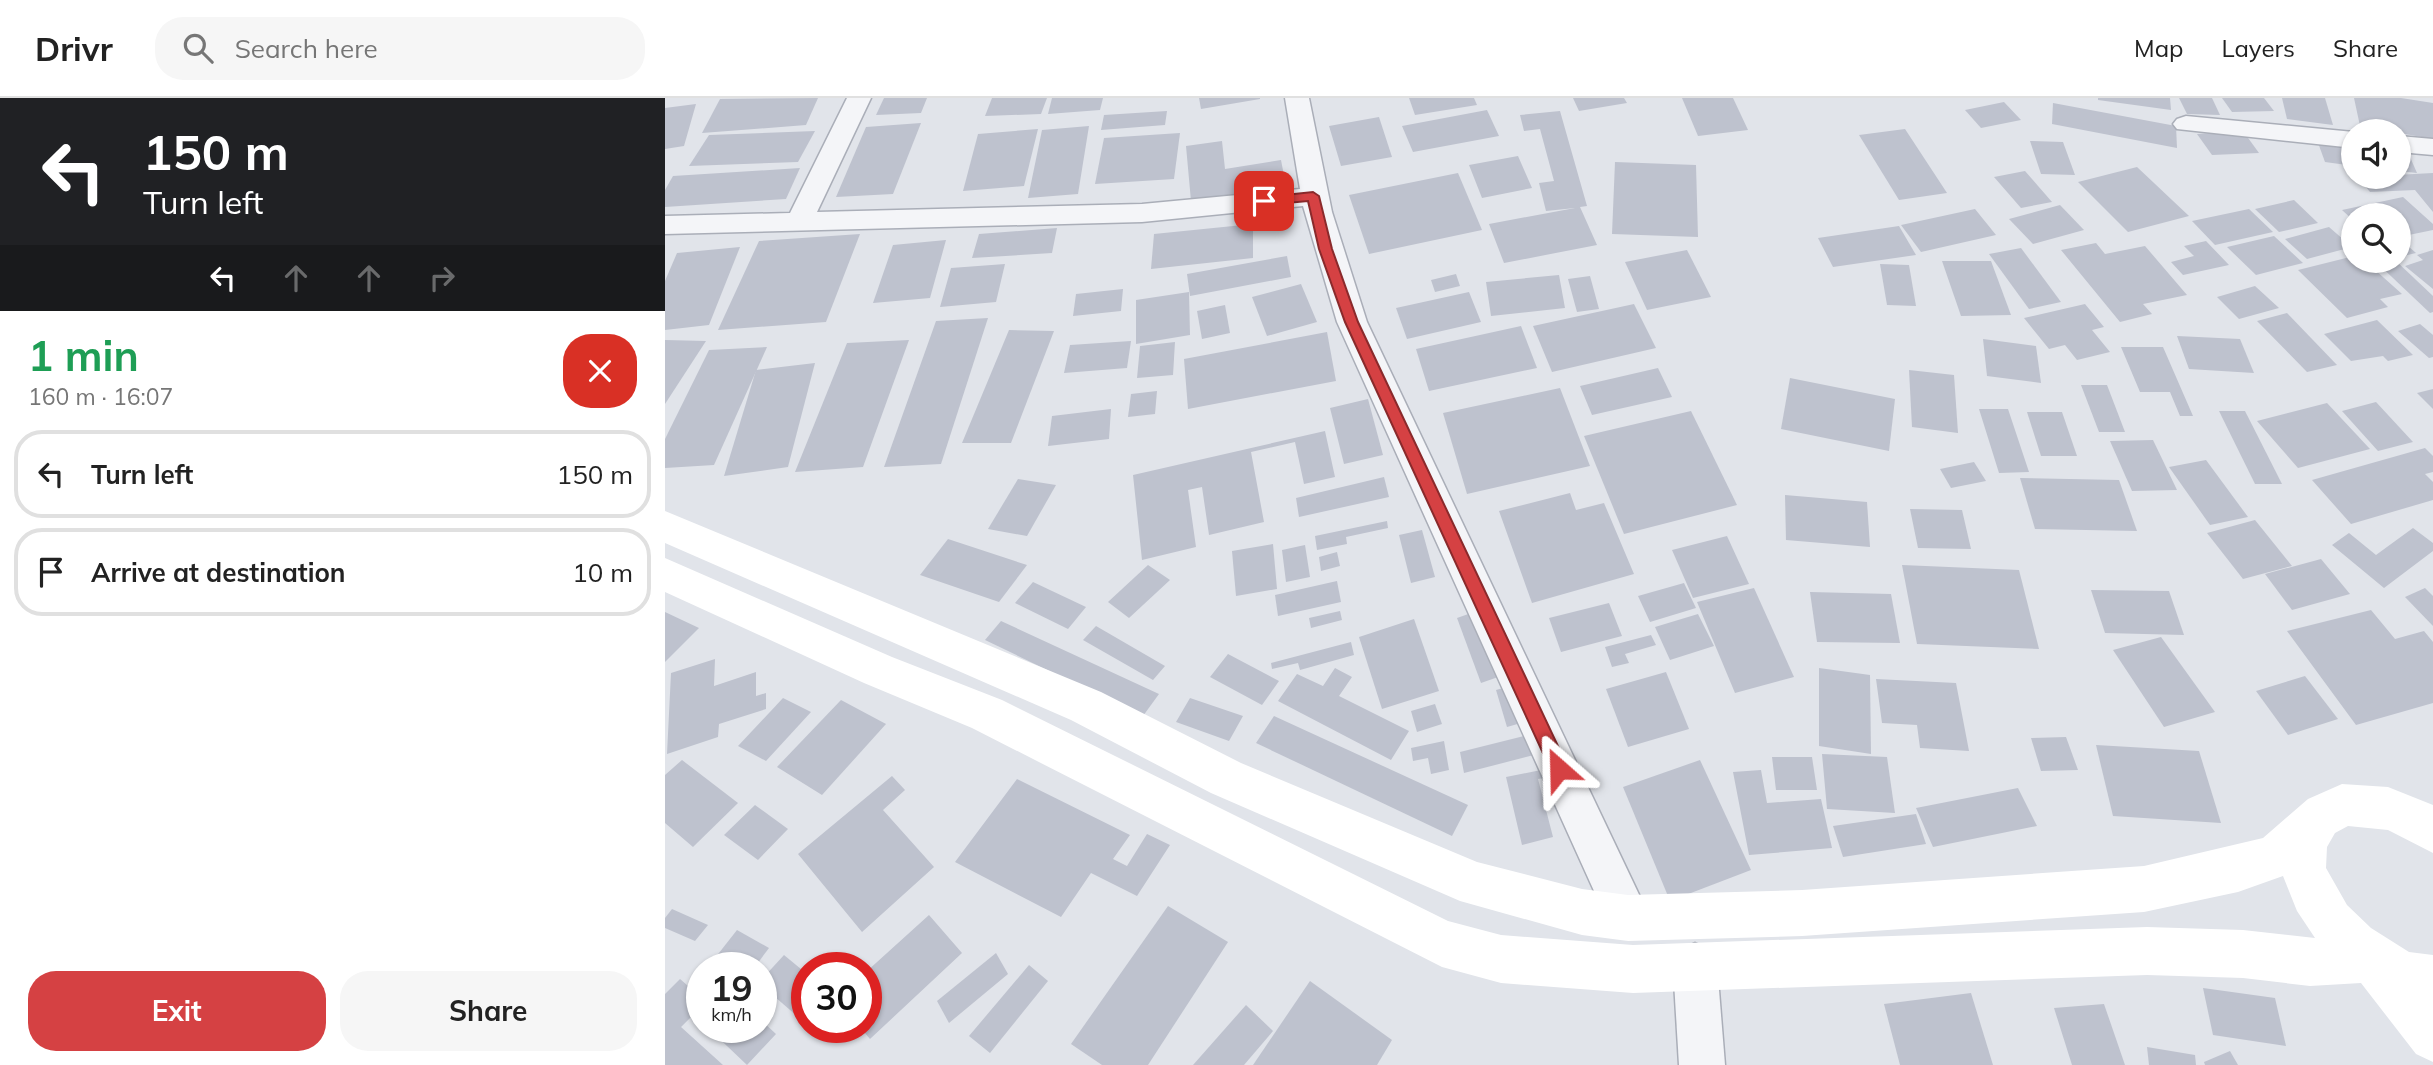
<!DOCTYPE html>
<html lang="en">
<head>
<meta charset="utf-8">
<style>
  body { margin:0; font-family:Mulish,sans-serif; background:#f6f6f6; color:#222; height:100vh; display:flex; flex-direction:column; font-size:26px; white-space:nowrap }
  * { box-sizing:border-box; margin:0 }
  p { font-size:23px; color:#767676 }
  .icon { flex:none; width:38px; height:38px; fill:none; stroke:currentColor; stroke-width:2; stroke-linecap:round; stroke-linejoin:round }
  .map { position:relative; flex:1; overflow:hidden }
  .sheet { display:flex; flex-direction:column; background:#fff; width:665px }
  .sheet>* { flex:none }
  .hud { background:#202124; color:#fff; overflow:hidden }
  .tools { position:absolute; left:1676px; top:21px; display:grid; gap:14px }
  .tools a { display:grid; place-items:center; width:70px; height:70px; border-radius:50%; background:#fff; box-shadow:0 2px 5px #0004; font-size:35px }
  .speed { position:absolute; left:21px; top:854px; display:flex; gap:14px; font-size:35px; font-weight:700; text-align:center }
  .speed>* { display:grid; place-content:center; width:91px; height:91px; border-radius:50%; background:#fff; box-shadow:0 2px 5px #0004; line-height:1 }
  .speed small { font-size:18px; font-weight:400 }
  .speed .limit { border:10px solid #d22; background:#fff; color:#111 }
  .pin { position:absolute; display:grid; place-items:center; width:60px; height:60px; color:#fff; margin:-30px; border-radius:14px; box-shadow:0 4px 10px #0006 }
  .me { position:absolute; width:77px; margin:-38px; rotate:335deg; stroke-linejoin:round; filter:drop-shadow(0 0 5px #0008) }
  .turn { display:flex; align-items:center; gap:24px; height:147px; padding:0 28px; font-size:32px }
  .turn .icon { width:91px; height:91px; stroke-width:2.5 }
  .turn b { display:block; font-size:49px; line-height:60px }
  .lanes { display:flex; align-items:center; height:66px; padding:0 28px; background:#0003; justify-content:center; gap:35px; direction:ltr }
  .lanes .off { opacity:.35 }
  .round { display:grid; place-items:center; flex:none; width:74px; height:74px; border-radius:28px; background:#f6f6f6 }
  .overview { display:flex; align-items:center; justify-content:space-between; height:119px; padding:0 28px }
  h1 { font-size:42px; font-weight:700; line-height:52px; color:#1e9e55 }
  .action { display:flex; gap:14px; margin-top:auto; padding:14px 28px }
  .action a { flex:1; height:80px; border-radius:28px; background:#d54143; color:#fff; font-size:28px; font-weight:700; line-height:80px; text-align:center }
  .action a+a { background:#f6f6f6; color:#222 }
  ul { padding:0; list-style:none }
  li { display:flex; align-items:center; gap:21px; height:88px; margin:0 14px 10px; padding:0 14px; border:4px solid #e0e0e0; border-radius:28px }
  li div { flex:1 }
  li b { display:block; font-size:26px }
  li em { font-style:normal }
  header { display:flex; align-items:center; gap:42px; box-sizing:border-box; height:98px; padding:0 35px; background:#fff; border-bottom:2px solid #e0e0e0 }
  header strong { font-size:33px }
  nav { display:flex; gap:38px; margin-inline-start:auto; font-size:24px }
  .search { width:490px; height:63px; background:#f6f6f6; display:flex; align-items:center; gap:18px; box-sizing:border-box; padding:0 24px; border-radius:28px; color:#767676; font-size:26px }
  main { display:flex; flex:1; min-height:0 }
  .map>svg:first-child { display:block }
  .building { fill:#bec2ce }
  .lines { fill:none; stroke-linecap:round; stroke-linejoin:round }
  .street-casing { stroke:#aaaeb8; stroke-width:3 }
  .street { fill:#f4f5f8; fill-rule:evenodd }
  .secondary { fill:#fff; fill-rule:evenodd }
  .route { fill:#d54143; stroke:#8a2a2c; stroke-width:2 }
</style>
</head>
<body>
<header>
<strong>Drivr</strong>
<div class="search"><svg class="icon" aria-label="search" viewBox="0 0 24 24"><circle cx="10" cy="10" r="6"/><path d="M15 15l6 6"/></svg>Search here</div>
<nav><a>Map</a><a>Layers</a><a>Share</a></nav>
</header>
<main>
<section class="sheet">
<div class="hud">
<div class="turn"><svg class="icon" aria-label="left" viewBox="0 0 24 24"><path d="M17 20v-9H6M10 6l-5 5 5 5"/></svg><div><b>150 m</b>Turn left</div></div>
<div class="lanes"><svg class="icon" aria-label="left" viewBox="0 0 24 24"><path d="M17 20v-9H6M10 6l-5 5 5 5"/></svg><svg class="icon off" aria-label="ahead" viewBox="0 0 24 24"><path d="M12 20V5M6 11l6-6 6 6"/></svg><svg class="icon off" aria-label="ahead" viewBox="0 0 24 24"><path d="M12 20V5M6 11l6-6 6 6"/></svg><svg class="icon off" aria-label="right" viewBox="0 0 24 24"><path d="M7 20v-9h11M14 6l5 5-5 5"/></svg></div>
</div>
<div class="overview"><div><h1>1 min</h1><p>160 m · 16:07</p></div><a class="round" style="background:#d93025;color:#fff"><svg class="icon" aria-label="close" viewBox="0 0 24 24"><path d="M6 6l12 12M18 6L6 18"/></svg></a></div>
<ul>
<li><svg class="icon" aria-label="left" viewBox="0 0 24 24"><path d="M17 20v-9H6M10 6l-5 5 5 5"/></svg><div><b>Turn left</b></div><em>150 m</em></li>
<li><svg class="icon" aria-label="arrive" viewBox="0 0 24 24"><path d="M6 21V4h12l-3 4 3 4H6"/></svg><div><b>Arrive at destination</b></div><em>10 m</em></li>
</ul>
<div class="action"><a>Exit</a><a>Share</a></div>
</section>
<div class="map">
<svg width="1768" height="967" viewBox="0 0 1768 967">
  <rect width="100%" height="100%" fill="#e1e4ea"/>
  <g class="building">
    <polygon points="153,0 141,27 37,35 55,1"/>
    <polygon points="219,0 262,0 256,15 211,17"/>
    <polygon points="327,0 382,0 376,16 320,18"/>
    <polygon points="387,0 438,0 435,12 383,16"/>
    <polygon points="534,0 595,0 595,1 536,11"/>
    <polygon points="744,0 809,0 812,7 750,17"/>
    <polygon points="908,0 959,0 962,5 914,13"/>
    <polygon points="1017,0 1068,0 1083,32 1033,38"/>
    <polygon points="1433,0 1505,0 1506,12 1433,2"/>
    <polygon points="1514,0 1547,0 1555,17 1522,16"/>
    <polygon points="1557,0 1599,0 1609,13 1567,14"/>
    <polygon points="1617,0 1660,0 1668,27 1622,21"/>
    <polygon points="1689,0 1736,0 1768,5 1768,41 1695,28"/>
    <polygon points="1339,4 1356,22 1316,30 1300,12"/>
    <polygon points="1388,5 1511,28 1512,50 1387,26"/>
    <polygon points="31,6 19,48 0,51 0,10"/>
    <polygon points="822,12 834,38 748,54 737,28"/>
    <polygon points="502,13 500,27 436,32 439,17"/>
    <polygon points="895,13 922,108 915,109 932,147 839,165 824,126 910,110 881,113 874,85 889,83 875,31 859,33 855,17"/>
    <polygon points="714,19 727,59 676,68 664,28"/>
    <polygon points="256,25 228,96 171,99 201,29"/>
    <polygon points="424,28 413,96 363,100 377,32"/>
    <polygon points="373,31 359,88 298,93 313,36"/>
    <polygon points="1240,31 1282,95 1234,102 1194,37"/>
    <polygon points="150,33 133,64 24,68 44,37"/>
    <polygon points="1578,33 1594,55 1547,57 1532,36"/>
    <polygon points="515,35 509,81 430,86 439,40"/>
    <polygon points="1652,42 1689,46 1689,68 1660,64"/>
    <polygon points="557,43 560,71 616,62 621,88 526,103 521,48"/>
    <polygon points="1365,43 1398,44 1410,77 1376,76"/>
    <polygon points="1734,51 1742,52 1752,75 1734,73"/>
    <polygon points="853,58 867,90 817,100 804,67"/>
    <polygon points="950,64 1031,67 1033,139 947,136"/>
    <polygon points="1472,69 1524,118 1463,134 1413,84"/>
    <polygon points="135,70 121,101 0,109 0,92 8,78"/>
    <polygon points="1360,73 1387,104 1356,110 1329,79"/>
    <polygon points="793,75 817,132 704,156 684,97"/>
    <polygon points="1768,75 1768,114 1750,92 1705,94 1693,79"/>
    <polygon points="1738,99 1768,126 1768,132 1734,139 1734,117 1689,117 1689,123 1677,112"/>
    <polygon points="1629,102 1653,125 1614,134 1590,111"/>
    <polygon points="1395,107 1419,132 1368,146 1344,121"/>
    <polygon points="1310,111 1331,137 1256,154 1236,127"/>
    <polygon points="1584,111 1608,134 1550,147 1527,123"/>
    <polygon points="588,126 588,160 486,171 489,136"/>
    <polygon points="1234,128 1251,157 1168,169 1153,140"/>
    <polygon points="1664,129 1687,149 1642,161 1620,141"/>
    <polygon points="392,130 387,155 307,160 314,136"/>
    <polygon points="195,136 161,224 53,232 94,143"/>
    <polygon points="1609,138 1638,165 1591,177 1562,149"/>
    <polygon points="1734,140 1751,155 1734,159"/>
    <polygon points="281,142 265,200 208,205 228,147"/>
    <polygon points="1541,143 1564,167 1518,177 1506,164 1529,158 1519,148"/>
    <polygon points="1431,145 1440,156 1480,148 1522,197 1478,206 1487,216 1455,224 1396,152"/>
    <polygon points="75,149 44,227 0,232 0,183 12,155"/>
    <polygon points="1356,150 1396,204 1364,211 1324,156"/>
    <polygon points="1022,152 1046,199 982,212 960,164"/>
    <polygon points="1768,152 1768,191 1740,168 1758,162 1752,157"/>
    <polygon points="622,158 626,179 525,198 522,176"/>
    <polygon points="1689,158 1689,163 1700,163 1737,196 1715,201 1723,209 1682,220 1633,172"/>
    <polygon points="1277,163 1326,163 1346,217 1296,218"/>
    <polygon points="1710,163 1731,163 1768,198 1768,214 1765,215"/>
    <polygon points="340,166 331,204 275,209 286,170"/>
    <polygon points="1215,166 1244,167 1251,208 1222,207"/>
    <polygon points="791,176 795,188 770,194 766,182"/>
    <polygon points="894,177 900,210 826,218 821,184"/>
    <polygon points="925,178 934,211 912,214 903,181"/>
    <polygon points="636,186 652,224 602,238 587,199"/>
    <polygon points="1590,188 1614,210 1574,221 1552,199"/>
    <polygon points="458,191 456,213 408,218 411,196"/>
    <polygon points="524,194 525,237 471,246 471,202"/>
    <polygon points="804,194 816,224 742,241 731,210"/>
    <polygon points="969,206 991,250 887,274 868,228"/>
    <polygon points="1420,206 1439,229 1427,232 1445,254 1412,262 1400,247 1384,251 1359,220"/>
    <polygon points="560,207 565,235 537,241 532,213"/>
    <polygon points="1622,215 1672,267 1642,274 1592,223"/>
    <polygon points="323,220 276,366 219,369 271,223"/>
    <polygon points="1712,222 1748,257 1723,263 1718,258 1686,263 1659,236"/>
    <polygon points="1755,226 1768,237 1768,259 1764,260 1733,233"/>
    <polygon points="856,228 872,270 764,293 751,251"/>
    <polygon points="344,232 389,233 346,345 297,345"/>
    <polygon points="662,234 671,283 523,311 519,261"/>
    <polygon points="1512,238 1575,241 1589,275 1524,271"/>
    <polygon points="1318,241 1371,248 1376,285 1322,278"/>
    <polygon points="0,242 41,243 0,306"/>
    <polygon points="244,242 198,369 130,374 182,245"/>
    <polygon points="466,243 462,270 399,275 405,247"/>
    <polygon points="510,244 508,277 472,280 475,248"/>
    <polygon points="102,249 49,367 0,370 0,341 44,252"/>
    <polygon points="1456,249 1498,249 1528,318 1515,318 1505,294 1475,294"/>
    <polygon points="150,265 123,369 59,378 91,272"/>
    <polygon points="993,270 1007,299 927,317 915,288"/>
    <polygon points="1244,272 1289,277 1293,335 1247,329"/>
    <polygon points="1125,280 1230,301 1224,353 1116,331"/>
    <polygon points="1416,287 1442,287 1460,334 1434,334"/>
    <polygon points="895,290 925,368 802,396 778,315"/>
    <polygon points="1768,291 1768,311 1752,295"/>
    <polygon points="492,293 490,316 463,319 466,296"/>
    <polygon points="703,301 718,357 679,366 665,310"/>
    <polygon points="1711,304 1748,344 1713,353 1677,313"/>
    <polygon points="1662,305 1705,351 1633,370 1592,323"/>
    <polygon points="446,311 444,341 383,348 387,318"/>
    <polygon points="1314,311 1343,311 1364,374 1334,375"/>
    <polygon points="1026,313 1072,407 959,436 919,338"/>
    <polygon points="1554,313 1580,313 1617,386 1590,386"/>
    <polygon points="1362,314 1397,314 1412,358 1376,358"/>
    <polygon points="660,333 670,379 639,386 630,344 586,354 599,424 544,437 537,389 523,392 531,449 477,462 468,377"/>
    <polygon points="1488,342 1512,392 1467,393 1445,343"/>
    <polygon points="1760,350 1768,358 1768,374 1760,376 1768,384 1768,402 1686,426 1647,382"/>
    <polygon points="1541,362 1583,419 1545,427 1504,369"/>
    <polygon points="1309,364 1321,383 1286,390 1275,371"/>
    <polygon points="719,379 724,399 634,419 631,400"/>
    <polygon points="1355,380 1454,382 1472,433 1370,431"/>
    <polygon points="353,381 391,387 362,438 323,431"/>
    <polygon points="905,395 911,412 939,405 969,476 867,505 834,413"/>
    <polygon points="1120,397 1202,404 1205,449 1121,442"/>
    <polygon points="1245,411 1297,412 1306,451 1253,450"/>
    <polygon points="1590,422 1627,468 1578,481 1542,435"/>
    <polygon points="722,423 723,430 681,439 682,446 652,452 650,438"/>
    <polygon points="1748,430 1768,445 1768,453 1719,490 1667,447 1684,435 1711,457"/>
    <polygon points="757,432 770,479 746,485 734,437"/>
    <polygon points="1062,438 1084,486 1028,500 1007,452"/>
    <polygon points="283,441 362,467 334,504 255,477"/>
    <polygon points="608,446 612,491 571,498 567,453"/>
    <polygon points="640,447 645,479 621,484 617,452"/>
    <polygon points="672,454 675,468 656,473 654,459"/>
    <polygon points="1656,461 1685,496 1627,512 1600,476"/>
    <polygon points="483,467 505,482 464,520 443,504"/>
    <polygon points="1237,467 1354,472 1374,551 1252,546"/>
    <polygon points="672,483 676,504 613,518 610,497"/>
    <polygon points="368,484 421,509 403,531 350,505"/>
    <polygon points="1019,485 1031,510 985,524 973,498"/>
    <polygon points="1089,490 1129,579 1070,595 1032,504"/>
    <polygon points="1760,490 1768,498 1768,528 1740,499"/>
    <polygon points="1426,492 1504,493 1519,537 1440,535"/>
    <polygon points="1145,494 1226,496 1235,545 1152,544"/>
    <polygon points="944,505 957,538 896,554 884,520"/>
    <polygon points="1706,512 1730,541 1759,533 1768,544 1768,605 1691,627 1622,533"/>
    <polygon points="675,513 677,522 646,530 644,520"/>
    <polygon points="812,513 836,578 816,585 792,520"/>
    <polygon points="0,514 34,530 0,564"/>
    <polygon points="1033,516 1049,548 1005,562 990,529"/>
    <polygon points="749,521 774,593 717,611 694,539"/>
    <polygon points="336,523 494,596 478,618 320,542"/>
    <polygon points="431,528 500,568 488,582 418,542"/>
    <polygon points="986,537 991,547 960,556 964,565 947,569 940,549"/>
    <polygon points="1496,539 1550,614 1499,629 1448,552"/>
    <polygon points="686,544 689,557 635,572 633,565 607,571 606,565"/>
    <polygon points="563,556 614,583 597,607 545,579"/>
    <polygon points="50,561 49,588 91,574 91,598 101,595 101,611 54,626 53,639 2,656 6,575"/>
    <polygon points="670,570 687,579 674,598 744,633 726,662 613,603 632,576 658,588"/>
    <polygon points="1154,570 1205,577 1206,656 1154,648"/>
    <polygon points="1001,574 1024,631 963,649 941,591"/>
    <polygon points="1640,578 1673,621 1623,637 1591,593"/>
    <polygon points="1211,581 1291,585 1304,653 1255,650 1252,627 1217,625"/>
    <polygon points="845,588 856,625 842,629 831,592"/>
    <polygon points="118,600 146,614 101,663 73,648"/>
    <polygon points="525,600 578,618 564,643 511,624"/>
    <polygon points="176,602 221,626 157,697 112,669"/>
    <polygon points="770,606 777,626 752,634 746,613"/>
    <polygon points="609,618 803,707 787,738 591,645"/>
    <polygon points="863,637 869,657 799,675 795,654"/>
    <polygon points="1401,639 1413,672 1376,673 1366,640"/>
    <polygon points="779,643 784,672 766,676 763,660 748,663 746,650"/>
    <polygon points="1431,647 1534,653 1556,725 1448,718"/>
    <polygon points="1157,656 1222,659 1230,715 1162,711"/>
    <polygon points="1107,659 1147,659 1152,692 1111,692"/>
    <polygon points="17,662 73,705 28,749 0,725 0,677"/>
    <polygon points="1035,662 1086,772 1005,803 958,689"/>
    <polygon points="881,671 884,679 873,681 888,739 857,747 841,679"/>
    <polygon points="1096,672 1102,705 1156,701 1167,750 1084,757 1068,674"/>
    <polygon points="227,678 240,692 218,712 269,769 197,834 133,756"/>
    <polygon points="352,681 465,737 448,761 462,768 482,736 505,747 472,798 426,775 396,819 290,764"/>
    <polygon points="1353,690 1372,728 1268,749 1251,710"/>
    <polygon points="90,707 123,731 93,762 59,737"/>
    <polygon points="1251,716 1261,746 1178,759 1168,728"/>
    <polygon points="503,808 563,844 483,967 437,967 406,946"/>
    <polygon points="7,811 43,827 30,843 0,830 0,820"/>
    <polygon points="264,817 297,855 205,941 195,929 201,929 201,874"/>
    <polygon points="72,832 104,850 89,870 68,870 50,860"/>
    <polygon points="331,855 343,876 284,925 272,903"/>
    <polygon points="119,857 142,876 139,924 96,887 96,882"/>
    <polygon points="364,867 383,883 325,955 304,938"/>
    <polygon points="15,881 37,900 37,908 16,929 58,967 0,967 0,896"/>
    <polygon points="645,883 727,942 712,967 588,967"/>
    <polygon points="1538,890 1610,900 1621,948 1548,937"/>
    <polygon points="1306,895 1328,967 1235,967 1219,906"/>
    <polygon points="1439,906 1460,967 1407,967 1389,910"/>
    <polygon points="581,907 608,933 579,967 528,967"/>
    <polygon points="96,922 111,936 82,967 42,929 96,929"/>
    <polygon points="1482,949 1530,957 1531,967 1484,967"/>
    <polygon points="1565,953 1573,967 1540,967 1539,964"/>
  </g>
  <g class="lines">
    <g class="street-casing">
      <g id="street">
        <polygon points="182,0 206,0 152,114 477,106 635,91 620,0 644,0 667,114 702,224 978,805 984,820 978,835 963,841 948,835 672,224 638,108 477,124 0,136 0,118 125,115"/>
        <polygon points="1521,18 1689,34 1689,50 1512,31 1508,26 1512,21"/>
        <polygon points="1734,38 1768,41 1768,57 1734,54"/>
        <polygon points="1030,845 1045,852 1052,867 1060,967 1014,967 1008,867 1015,852"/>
      </g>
    </g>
    <use href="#street" class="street"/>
    <polygon class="secondary" points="0,413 436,594 576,665 812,764 917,791 963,797 1137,792 1479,768 1598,740 1643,701 1677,686 1723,689 1768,707 1768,755 1723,732 1683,728 1670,735 1662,749 1661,770 1682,807 1706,830 1744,854 1768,857 1768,964 1751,956 1696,885 1645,888 1578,880 1482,877 968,895 836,885 777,869 307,630 199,585 0,494 0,460 227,559 337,602 783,823 836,837 968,847 1482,829 1578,832 1650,840 1632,813 1618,778 1573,794 1479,814 1137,838 963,843 917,837 795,803 546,695 406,622 0,445"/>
  </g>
  <polygon class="route" points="648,94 654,98 667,151 693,224 901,665 903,671 901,677 894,679 888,677 680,224 654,151 643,103 599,107 593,103 599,99"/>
</svg>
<div class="tools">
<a><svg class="icon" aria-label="sound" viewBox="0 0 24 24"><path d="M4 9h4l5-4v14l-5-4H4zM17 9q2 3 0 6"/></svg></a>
<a><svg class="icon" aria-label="search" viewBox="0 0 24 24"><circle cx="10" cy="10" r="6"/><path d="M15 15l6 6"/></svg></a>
</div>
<div class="speed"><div>19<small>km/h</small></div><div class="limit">30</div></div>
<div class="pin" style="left:599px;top:103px;background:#d93025"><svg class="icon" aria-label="arrive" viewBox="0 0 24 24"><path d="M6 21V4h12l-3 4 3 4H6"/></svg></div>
<svg class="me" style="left:894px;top:671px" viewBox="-20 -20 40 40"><path d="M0-17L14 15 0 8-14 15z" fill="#d54143" stroke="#fff" stroke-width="4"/></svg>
</div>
</main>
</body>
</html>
